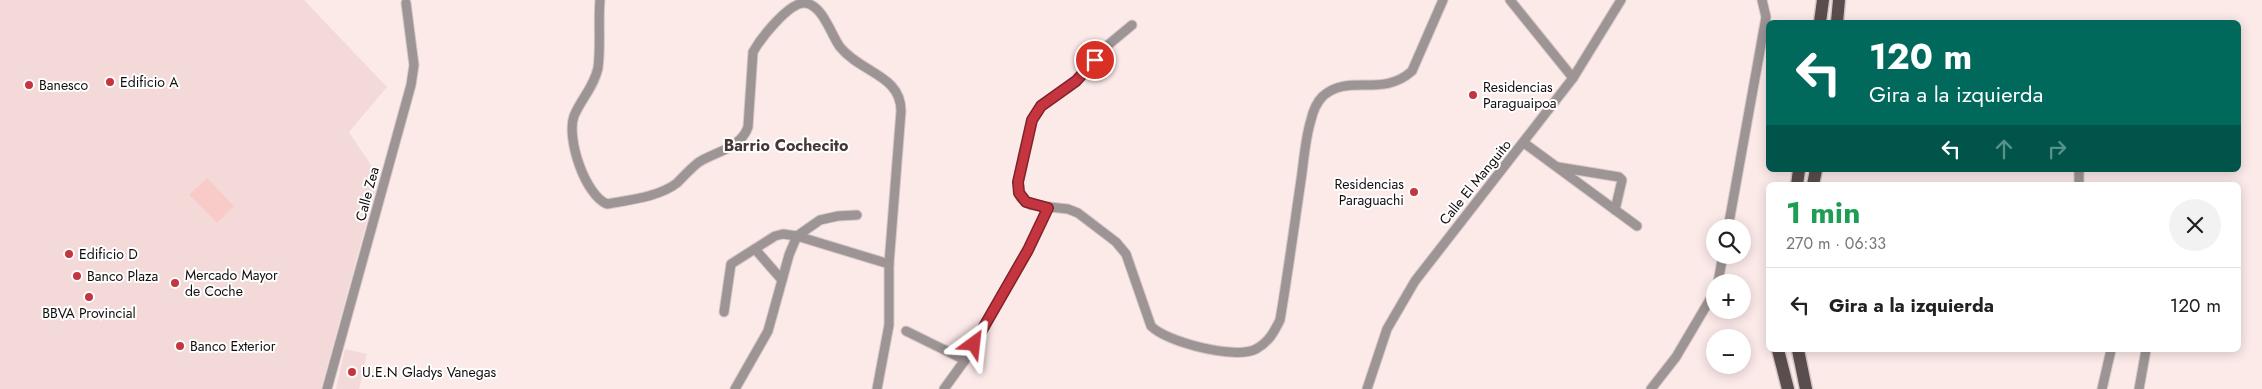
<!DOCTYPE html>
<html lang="es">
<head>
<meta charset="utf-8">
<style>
  body { margin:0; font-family:Jost,sans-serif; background:#f2f2f2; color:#222; height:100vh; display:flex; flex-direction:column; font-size:19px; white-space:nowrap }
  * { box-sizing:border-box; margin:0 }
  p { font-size:16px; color:#767676 }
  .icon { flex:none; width:28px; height:28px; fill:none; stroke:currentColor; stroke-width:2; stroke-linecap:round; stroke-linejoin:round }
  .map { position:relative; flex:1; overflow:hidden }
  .side { position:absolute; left:1766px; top:182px; width:475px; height:170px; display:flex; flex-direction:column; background:#fff; border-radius:8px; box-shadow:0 2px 12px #0003 }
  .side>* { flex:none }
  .banner { position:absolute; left:1766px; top:20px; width:475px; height:152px; border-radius:8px; box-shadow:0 2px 12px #0003; background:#00695c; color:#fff; overflow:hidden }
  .buttons { position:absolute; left:1706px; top:219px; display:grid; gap:10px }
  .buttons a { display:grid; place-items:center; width:45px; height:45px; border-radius:50%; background:#fff; box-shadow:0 2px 12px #0003; font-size:25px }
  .pin { position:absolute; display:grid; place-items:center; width:42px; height:42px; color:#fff; margin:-21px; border:2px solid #fff; border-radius:50%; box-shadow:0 1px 5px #0007 }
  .me { position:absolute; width:55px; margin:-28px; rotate:30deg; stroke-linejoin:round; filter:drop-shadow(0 0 4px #0008) }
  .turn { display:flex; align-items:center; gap:18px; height:105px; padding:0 20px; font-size:22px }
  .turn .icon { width:65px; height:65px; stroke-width:2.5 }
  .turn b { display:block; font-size:35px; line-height:42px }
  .lanes { display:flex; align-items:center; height:48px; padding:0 20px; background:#0003; justify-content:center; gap:25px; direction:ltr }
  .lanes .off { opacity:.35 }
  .round { display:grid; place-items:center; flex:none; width:52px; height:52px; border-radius:26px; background:#f2f2f2 }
  .summary { display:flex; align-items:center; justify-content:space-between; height:85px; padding:0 20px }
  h1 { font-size:30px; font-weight:700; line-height:38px; color:#1e9e55 }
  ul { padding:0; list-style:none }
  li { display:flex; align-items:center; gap:15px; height:75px; padding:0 20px; border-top:1px solid #e0e0e0 }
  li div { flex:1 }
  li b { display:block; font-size:19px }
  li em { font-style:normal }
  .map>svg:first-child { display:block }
  .built { fill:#f3dad8 }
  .grass { fill:#f8cbc9 }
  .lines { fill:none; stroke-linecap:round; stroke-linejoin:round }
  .minor-casing { stroke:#d7c7c6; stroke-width:11 }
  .primary-casing { stroke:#d7c7c6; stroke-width:15 }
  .minor { stroke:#9d9595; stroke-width:9 }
  .primary { stroke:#5a4d4d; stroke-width:12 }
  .route-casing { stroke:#802229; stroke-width:12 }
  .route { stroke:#c5353f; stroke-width:9 }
  .poi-dot { fill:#c5353f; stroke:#fff; stroke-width:2 }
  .labels { text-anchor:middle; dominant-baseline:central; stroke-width:4; stroke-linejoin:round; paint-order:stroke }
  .poi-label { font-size:14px; fill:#130d0d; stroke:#fff; text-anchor:start }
  .street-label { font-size:14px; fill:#130d0d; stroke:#fff }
  .quarter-label { font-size:16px; font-weight:bold; fill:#453737; stroke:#fff }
</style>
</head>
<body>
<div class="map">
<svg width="2262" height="389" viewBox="0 0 2262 389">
  <rect width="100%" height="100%" fill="#fceae9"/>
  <g class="built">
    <polygon points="0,0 304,0 387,87 349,132 379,177 321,389 0,389"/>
    <polygon points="345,349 367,354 359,389 336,389"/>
  </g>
  <polygon class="grass" points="207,178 234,206 217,223 189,195"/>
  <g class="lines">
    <g class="minor-casing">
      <g id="minor">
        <path d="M600,0C598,23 601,46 598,68C594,87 581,99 574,116C566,138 585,195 607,204C629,200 659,197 677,183C684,176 691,168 699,162C715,152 741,148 748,127L753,52C761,38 789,2 805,3C823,5 831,35 840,47C861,73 901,75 901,111L889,264V325L877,389"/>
        <polyline points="1510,0 1573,78"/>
        <path d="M1132,25L1102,50L1077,81L1041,105L1032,120L1018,182L1021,198L1031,205L1068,209L1078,213L1116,242L1126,254L1151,326C1166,342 1236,360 1256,349C1269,342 1274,332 1280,320C1288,273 1294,227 1301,180C1304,160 1305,139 1311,120C1313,111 1317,102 1323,96C1349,73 1382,98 1412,71L1443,0"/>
        <polyline points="1524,143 1637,226"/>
        <polyline points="1558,167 1619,177 1622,180 1615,210"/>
        <polyline points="2079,170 2079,185"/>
        <polyline points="1728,228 1766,17 1762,0"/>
        <polyline points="755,249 782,280"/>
        <polyline points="1718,282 1723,255"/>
        <polyline points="724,312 731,264 775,236 783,234 797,236 889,264"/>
        <polyline points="906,331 965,360"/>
        <polyline points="327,389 411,85 414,65 406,3"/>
        <polyline points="735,389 768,331 789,255 797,236 820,220 838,216 857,215"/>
        <polyline points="944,389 965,360 1028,250 1048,208"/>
        <polyline points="1367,389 1387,329 1415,281 1573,78 1621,0"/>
        <polyline points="1651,389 1676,357 1715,291"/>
        <polyline points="2102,389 2111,350"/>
        <polyline points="2139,389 2146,350"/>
      </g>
    </g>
    <g class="primary-casing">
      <g id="primary">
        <polyline points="1820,22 1823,0"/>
        <polyline points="1837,22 1839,0"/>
        <polyline points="1797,185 1799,170"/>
        <polyline points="1813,185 1816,170"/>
        <polyline points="1778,350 1788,389"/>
        <polyline points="1798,350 1806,389"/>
      </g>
    </g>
    <use href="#minor" class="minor"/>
    <use href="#primary" class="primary"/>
  </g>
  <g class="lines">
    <g class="route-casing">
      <polyline id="route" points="974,344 1028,250 1048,208 1026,202 1019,193 1018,182 1032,120 1041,106 1076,81 1095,60"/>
    </g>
    <use href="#route" class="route"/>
  </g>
  <g class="poi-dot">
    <circle cx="110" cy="82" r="5"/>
    <circle cx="29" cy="85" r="5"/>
    <circle cx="1473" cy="95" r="5"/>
    <circle cx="1414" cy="192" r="5"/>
    <circle cx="69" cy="254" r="5"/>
    <circle cx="77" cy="276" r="5"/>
    <circle cx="175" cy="283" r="5"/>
    <circle cx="89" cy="297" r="5"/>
    <circle cx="180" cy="346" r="5"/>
    <circle cx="352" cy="372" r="5"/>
  </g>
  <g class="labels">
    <g class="poi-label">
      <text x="120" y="82">Edificio A</text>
      <text x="39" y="85">Banesco</text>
      <text x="1483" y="87">Residencias<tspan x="1483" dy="16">Paraguaipoa</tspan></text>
      <text x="1404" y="184" text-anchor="end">Residencias<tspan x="1404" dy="16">Paraguachi</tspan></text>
      <text x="79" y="254">Edificio D</text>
      <text x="185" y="275">Mercado Mayor<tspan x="185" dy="16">de Coche</tspan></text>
      <text x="87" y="276">Banco Plaza</text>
      <text x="89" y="313" text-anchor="middle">BBVA Provincial</text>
      <text x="190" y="346">Banco Exterior</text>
      <text x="362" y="372">U.E.N Gladys Vanegas</text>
    </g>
    <g class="street-label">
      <text transform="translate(1475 182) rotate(-51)">Calle El Manguito</text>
      <text transform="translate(367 194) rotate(-75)">Calle Zea</text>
    </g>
    <g class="quarter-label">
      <text x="786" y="145">Barrio Cochecito</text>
    </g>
  </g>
</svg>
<div class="buttons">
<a><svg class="icon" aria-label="search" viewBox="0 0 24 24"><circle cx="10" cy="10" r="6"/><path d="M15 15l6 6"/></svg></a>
<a>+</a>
<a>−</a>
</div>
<div class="pin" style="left:1095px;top:60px;background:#d93025"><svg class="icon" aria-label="arrive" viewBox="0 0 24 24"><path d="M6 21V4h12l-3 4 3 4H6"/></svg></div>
<svg class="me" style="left:974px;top:344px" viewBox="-20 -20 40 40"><path d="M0-17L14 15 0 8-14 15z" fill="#c5353f" stroke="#fff" stroke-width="4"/></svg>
<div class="banner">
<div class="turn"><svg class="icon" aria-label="left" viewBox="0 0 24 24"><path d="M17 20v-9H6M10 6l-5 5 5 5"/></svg><div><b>120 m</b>Gira a la izquierda</div></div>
<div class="lanes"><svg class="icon" aria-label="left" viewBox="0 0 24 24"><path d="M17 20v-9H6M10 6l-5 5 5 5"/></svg><svg class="icon off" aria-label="ahead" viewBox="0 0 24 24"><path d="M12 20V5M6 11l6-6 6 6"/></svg><svg class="icon off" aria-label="right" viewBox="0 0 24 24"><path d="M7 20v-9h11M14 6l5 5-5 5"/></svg></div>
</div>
<section class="side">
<div class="summary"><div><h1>1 min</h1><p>270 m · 06:33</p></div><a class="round"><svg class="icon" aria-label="close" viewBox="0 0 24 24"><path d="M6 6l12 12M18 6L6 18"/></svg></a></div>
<ul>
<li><svg class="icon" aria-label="left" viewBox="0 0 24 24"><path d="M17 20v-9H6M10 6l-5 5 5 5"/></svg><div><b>Gira a la izquierda</b></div><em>120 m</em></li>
</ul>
</section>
</div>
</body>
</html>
